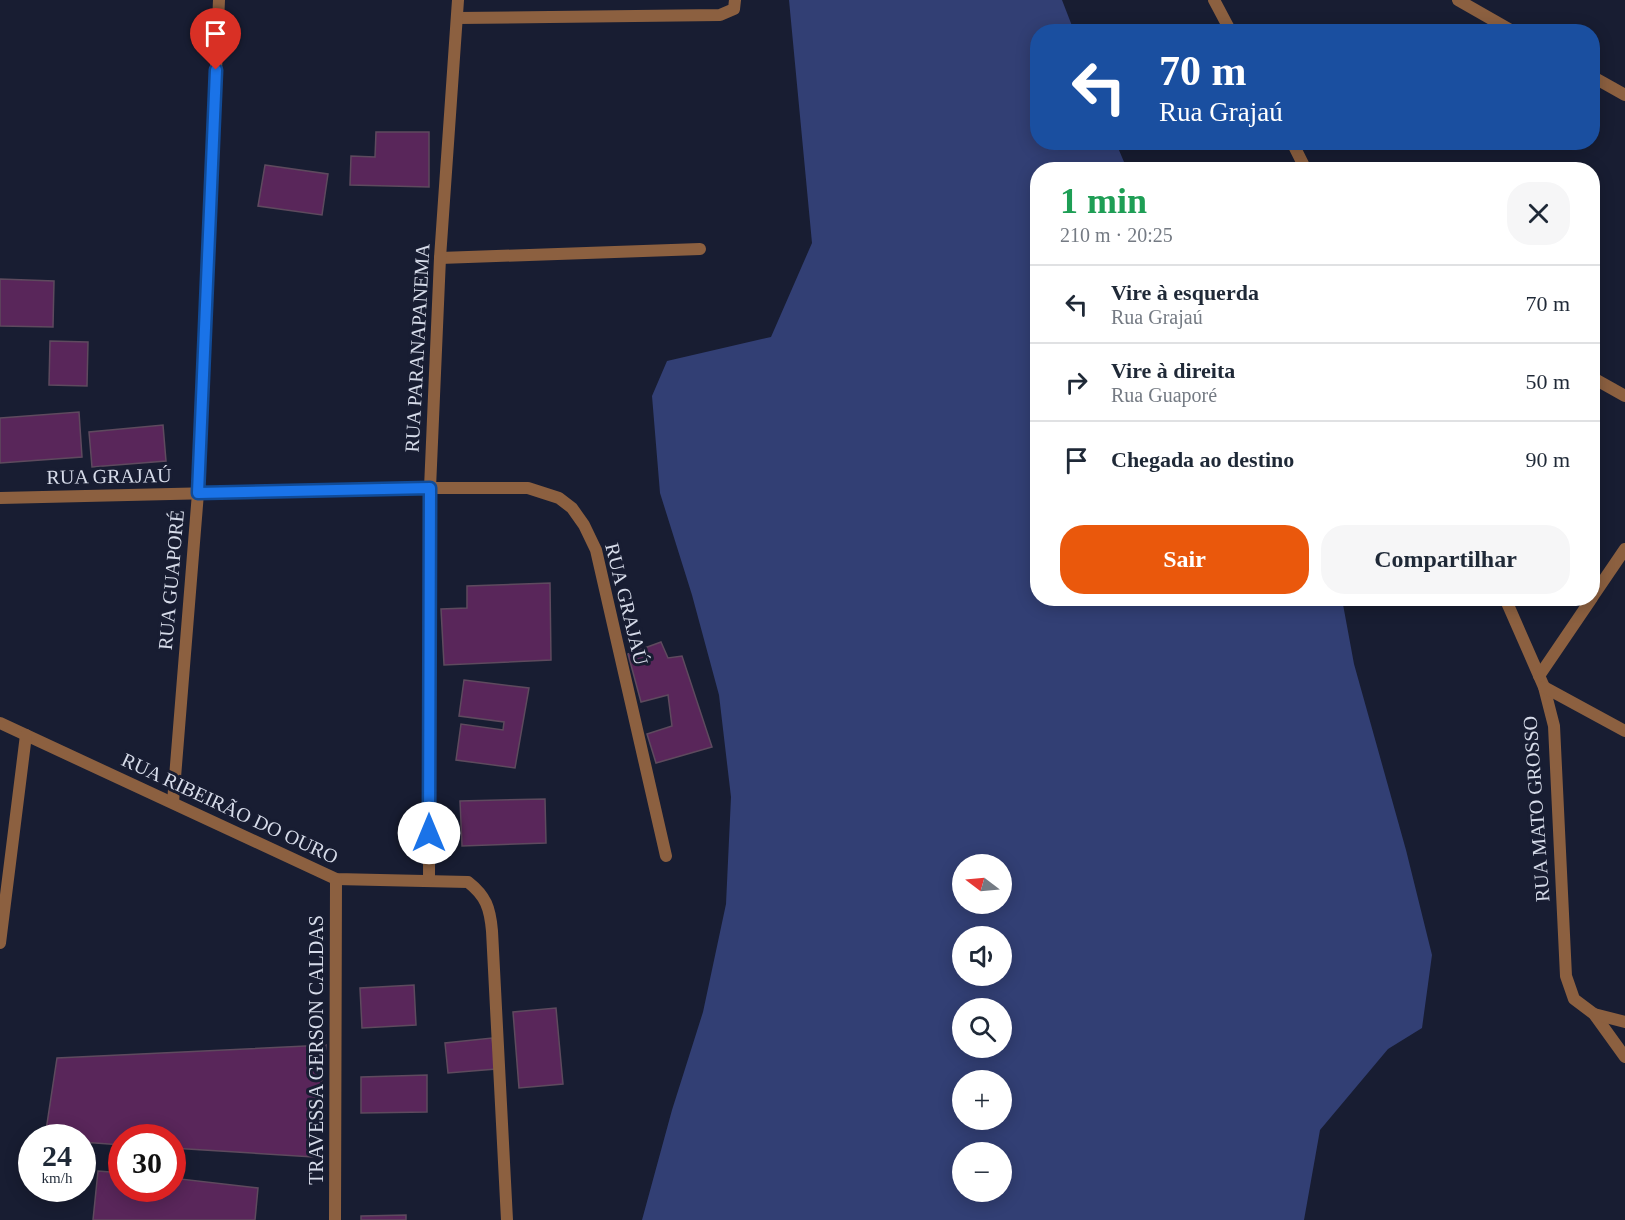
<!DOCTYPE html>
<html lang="pt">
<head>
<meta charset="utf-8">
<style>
  body { margin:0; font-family:Georgia,serif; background:#f6f6f7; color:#1f2937; height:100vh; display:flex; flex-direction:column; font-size:22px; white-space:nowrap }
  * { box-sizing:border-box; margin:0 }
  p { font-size:20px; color:#747a83 }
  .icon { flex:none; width:33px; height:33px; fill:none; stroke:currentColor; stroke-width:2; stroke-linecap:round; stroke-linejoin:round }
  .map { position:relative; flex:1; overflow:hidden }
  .side { position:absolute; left:1030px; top:162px; width:570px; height:444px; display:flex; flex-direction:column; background:#fff; border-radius:24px; box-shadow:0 3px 15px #0003 }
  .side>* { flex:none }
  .hud { position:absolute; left:1030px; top:24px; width:570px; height:126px; border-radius:24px; box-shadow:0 3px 15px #0003; background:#1a4fa0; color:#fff; overflow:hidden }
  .needle { width:39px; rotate:286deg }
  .buttons { position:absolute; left:952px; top:854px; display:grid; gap:12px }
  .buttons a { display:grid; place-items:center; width:60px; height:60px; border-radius:50%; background:#fff; box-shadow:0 3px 15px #0003; font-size:30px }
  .speed { position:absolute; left:18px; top:1124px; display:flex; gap:12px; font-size:30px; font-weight:700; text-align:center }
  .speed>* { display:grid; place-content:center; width:78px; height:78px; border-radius:50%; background:#fff; box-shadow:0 3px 15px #0003; line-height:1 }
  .speed small { font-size:15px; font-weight:400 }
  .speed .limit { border:9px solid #d22; background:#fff; color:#111 }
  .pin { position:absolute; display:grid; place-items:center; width:51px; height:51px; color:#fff; margin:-62px -26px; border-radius:50% 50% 50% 0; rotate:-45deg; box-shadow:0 0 6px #0007 }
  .pin .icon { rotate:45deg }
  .me { position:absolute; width:66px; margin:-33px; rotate:0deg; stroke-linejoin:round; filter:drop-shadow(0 0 4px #0008) }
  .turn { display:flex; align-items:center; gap:21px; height:126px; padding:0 30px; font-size:27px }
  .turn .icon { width:78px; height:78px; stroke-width:2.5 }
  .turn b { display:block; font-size:42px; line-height:51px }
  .round { display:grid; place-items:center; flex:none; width:63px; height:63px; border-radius:24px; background:#f6f6f7 }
  .overview { display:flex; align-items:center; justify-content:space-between; height:102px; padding:0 30px }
  h1 { font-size:36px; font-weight:600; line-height:45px; color:#1e9e55 }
  .cta { display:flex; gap:12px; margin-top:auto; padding:12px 30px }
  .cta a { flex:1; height:69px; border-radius:24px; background:#ea580c; color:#fff; font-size:24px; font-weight:600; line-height:69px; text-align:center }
  .cta a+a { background:#f6f6f7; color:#1f2937 }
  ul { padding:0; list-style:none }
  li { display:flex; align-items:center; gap:18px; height:78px; padding:0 30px; border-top:2px solid #e0e1e3 }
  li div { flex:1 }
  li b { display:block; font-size:22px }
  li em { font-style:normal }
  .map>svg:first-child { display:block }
  .green { fill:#323f74; fill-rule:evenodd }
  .building { fill:#59265a; stroke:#5e4a5e; stroke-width:1.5 }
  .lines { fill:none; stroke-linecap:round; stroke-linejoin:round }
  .street { stroke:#8c6040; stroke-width:12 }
  .route-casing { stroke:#114b97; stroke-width:15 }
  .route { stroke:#1a73e8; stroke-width:10 }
  .labels { text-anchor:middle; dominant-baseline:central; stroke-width:6; stroke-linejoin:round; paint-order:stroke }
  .street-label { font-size:20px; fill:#d6dbe9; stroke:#181d32 }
</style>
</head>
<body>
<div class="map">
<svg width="1625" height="1220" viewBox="0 0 1625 1220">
  <rect width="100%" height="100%" fill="#181d32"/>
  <path class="green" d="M789,0H1062L1074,31L1038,32V142L1116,143L1127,169L1038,170V598L1342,599L1354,664L1406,850L1432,955L1422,1028L1388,1049L1320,1130L1304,1220H642L672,1110L703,1012L726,904L731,797L719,695L692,595L660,493L652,396L667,361L771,337L812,243ZM963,864H1002V903H963ZM963,936H1002V975H963ZM963,1008H1002V1047H963ZM963,1080H1002V1119H963ZM963,1152H1002V1191H963Z"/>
  <g class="building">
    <polygon points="376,132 429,132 429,187 350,185 351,156 375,157"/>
    <polygon points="265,165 328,174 322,215 258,206"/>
    <polygon points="0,279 54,281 53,327 0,326"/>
    <polygon points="50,341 88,342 87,386 49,385"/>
    <polygon points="79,412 82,457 0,463 0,418"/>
    <polygon points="163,425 166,461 92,467 89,432"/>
    <polygon points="550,583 551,660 444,665 441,609 467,608 467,586"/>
    <polygon points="661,642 668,658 682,656 712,747 656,763 647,734 672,726 668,695 641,702 628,654"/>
    <polygon points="464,680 529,688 515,768 456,760 461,724 503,730 504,722 459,716"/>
    <polygon points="545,799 546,843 462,846 460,801"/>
    <polygon points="414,985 416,1025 362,1028 360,988"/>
    <polygon points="556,1008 563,1084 519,1088 513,1012"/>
    <polygon points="492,1038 496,1069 448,1073 445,1043"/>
    <polygon points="326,1045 313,1157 172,1148 172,1137 122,1137 122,1145 82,1142 82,1137 45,1137 57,1058"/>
    <polygon points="427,1075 427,1112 361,1113 361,1077"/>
    <polygon points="98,1171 122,1173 122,1188 172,1188 172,1178 258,1188 255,1220 93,1220"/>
    <polygon points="406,1215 406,1220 361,1220 361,1216"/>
  </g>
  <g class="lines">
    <g class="street">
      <polyline points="1214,0 1231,32"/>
      <polyline points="1458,0 1514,32"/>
      <polyline points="457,18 720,15 734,9 735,0"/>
      <polyline points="1593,77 1625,95"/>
      <polyline points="1292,142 1306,170"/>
      <polyline points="440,258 700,249"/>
      <polyline points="1593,378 1625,396"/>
      <polyline points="0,498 430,488 528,488 559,498 572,508 584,525 596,550 666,856"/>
      <polyline points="1593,596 1625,549"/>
      <polyline points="1505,598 1544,687 1554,726 1566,976 1574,999 1594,1014 1625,1057"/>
      <polyline points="1539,676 1592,598"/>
      <polyline points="1544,687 1625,731"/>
      <path d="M0,723L336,879L468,882C486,896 490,908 492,931L507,1220"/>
      <polyline points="173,802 198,493 219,0"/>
      <polyline points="429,879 430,488 440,258 458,0"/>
      <polyline points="0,943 26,735"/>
      <polyline points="1594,1014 1625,1022"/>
      <polyline points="335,1220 336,879"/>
    </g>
  </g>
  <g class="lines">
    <g class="route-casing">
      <polyline id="route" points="216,70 198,493 430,488 429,833"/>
    </g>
    <use href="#route" class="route"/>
  </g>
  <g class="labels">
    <g class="street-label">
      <text transform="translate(417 348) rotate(-87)">RUA PARANAPANEMA</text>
      <text transform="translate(109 476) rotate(-1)">RUA GRAJAÚ</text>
      <text transform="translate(171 580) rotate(-85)">RUA GUAPORÉ</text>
      <text transform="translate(627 604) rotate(76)">RUA GRAJAÚ</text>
      <text transform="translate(230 808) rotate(25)">RUA RIBEIRÃO DO OURO</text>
      <text transform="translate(1536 809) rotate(-94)">RUA MATO GROSSO</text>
      <text transform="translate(316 1050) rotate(-90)">TRAVESSA GERSON CALDAS</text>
    </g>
  </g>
</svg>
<div class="buttons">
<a><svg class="needle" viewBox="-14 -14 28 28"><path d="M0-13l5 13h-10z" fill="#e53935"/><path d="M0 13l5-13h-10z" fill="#747a83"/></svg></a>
<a><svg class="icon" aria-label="sound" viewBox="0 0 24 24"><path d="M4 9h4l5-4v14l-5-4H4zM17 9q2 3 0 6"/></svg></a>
<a><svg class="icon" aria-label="search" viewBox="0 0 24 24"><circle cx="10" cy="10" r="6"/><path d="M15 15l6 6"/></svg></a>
<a>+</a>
<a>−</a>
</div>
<div class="speed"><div>24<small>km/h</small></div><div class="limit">30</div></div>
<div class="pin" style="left:216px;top:70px;background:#d93025"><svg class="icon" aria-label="arrive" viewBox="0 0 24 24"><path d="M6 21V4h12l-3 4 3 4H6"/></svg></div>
<svg class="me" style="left:429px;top:833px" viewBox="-20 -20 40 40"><circle r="19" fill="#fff"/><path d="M0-13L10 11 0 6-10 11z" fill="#1a73e8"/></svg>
<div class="hud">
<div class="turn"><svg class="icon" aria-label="left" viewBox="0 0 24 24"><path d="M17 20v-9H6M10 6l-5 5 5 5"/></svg><div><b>70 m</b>Rua Grajaú</div></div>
</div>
<section class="side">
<div class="overview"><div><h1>1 min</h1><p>210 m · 20:25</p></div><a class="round"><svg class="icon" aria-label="close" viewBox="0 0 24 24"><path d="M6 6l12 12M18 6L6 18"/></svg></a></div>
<ul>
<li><svg class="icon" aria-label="left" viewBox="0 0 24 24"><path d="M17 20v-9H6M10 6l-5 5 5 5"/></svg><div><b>Vire à esquerda</b><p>Rua Grajaú</p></div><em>70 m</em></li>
<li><svg class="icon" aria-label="right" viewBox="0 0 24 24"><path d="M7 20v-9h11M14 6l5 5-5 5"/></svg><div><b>Vire à direita</b><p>Rua Guaporé</p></div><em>50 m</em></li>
<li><svg class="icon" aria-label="arrive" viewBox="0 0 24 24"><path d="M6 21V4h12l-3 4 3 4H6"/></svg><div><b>Chegada ao destino</b></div><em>90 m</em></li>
</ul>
<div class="cta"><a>Sair</a><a>Compartilhar</a></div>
</section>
</div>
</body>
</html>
